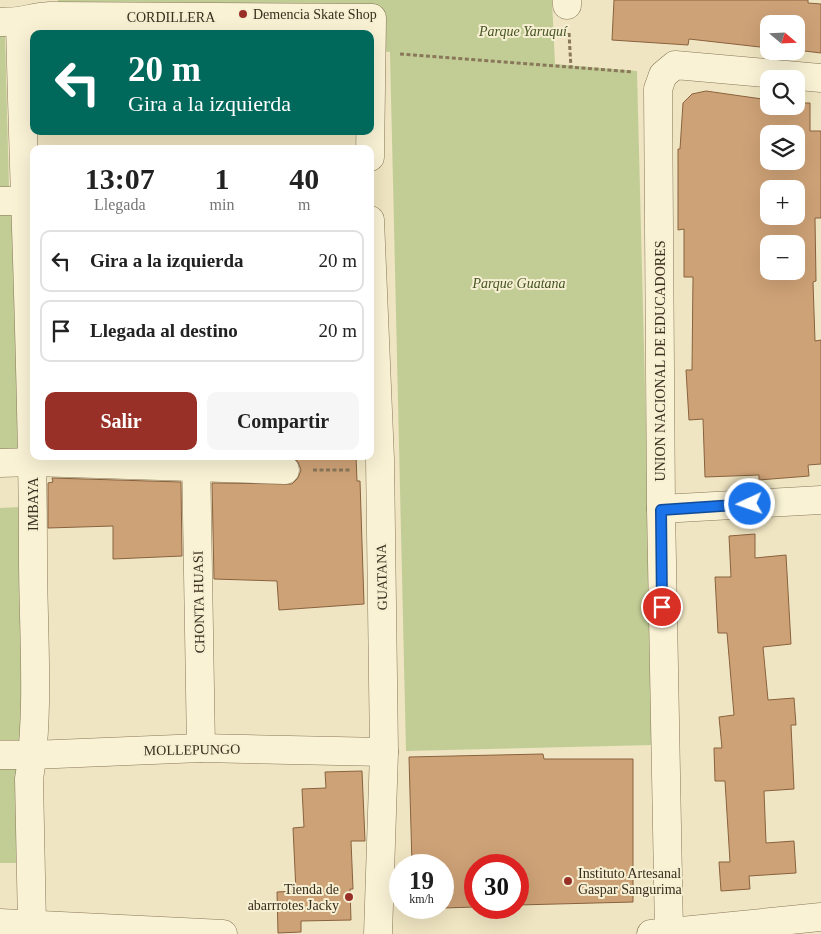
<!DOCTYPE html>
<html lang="es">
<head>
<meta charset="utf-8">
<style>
  body { margin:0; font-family:"Times New Roman",serif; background:#f6f6f6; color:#222; height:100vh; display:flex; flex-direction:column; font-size:19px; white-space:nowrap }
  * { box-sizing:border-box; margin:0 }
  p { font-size:16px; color:#767676 }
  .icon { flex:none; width:28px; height:28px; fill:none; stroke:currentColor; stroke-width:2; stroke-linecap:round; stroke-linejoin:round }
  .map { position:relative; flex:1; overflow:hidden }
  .panel { position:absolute; left:30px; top:145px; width:344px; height:315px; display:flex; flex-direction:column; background:#fff; border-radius:10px; box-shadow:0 5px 20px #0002 }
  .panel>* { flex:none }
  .guide { position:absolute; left:30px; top:30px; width:344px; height:105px; border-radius:10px; box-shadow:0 5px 20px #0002; background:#00695c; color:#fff; overflow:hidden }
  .needle { width:32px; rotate:109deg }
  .controls { position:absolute; left:760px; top:15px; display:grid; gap:10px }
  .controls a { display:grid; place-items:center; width:45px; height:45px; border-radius:10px; background:#fff; box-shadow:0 5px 20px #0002; font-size:25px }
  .speed { position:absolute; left:389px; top:854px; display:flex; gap:10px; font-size:25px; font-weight:700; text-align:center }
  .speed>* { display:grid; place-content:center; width:65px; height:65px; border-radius:50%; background:#fff; box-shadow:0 5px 20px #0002; line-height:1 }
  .speed small { font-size:12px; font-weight:400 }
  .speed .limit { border:8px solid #d22; background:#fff; color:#111 }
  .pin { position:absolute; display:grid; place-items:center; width:42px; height:42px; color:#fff; margin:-21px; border:2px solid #fff; border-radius:50%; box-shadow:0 1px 5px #0007 }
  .me { position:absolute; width:55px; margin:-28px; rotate:267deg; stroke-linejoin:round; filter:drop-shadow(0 0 4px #0008) }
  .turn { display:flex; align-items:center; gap:18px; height:105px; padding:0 15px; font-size:22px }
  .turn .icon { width:65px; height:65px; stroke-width:2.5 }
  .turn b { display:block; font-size:35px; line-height:42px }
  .eta { display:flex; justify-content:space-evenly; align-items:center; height:85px; text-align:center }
  .eta b { font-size:30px; font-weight:800; line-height:35px }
  .cta { display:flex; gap:10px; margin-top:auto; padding:10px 15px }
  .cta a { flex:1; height:58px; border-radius:10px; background:#993027; color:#fff; font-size:20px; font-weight:800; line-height:58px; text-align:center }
  .cta a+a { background:#f6f6f6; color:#222 }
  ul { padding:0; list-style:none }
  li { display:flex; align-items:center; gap:15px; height:62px; margin:0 10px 8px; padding:0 5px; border:2px solid #e0e0e0; border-radius:10px }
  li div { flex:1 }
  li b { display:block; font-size:19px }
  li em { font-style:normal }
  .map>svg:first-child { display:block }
  .green { fill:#c2cd96 }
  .building { fill:#cea277; stroke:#89623e; fill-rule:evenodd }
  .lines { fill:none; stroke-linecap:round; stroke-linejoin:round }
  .minor-casing { stroke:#897759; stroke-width:29 }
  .path { stroke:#897759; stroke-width:3; stroke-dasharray:4 2.5; stroke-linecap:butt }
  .minor { stroke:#f9f2d5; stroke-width:28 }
  .route-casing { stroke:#114b97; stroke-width:12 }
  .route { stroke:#1a73e8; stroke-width:9 }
  .poi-dot { fill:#993027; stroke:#f6efd2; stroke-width:2 }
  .labels { text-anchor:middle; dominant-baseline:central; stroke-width:4; stroke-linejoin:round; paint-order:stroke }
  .poi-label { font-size:14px; fill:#392d1d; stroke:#f6efd2; text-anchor:start }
  .street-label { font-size:14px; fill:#392d1d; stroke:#f6efd2 }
  .park-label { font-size:14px; font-style:italic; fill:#455523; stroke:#f6efd2 }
</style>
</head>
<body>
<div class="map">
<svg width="821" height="934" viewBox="0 0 821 934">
  <rect width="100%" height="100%" fill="#efe5c2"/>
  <g class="green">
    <polygon points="58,0 552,0 555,64 637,71 654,745 406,751 390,52 378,51 377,14 58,10"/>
    <polygon points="0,35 5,35 9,188 0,188"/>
    <polygon points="0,211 20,211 24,454 0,455"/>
    <polygon points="19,507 23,740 0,740 0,508"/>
    <polygon points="0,764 17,764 16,863 0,863"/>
  </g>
  <g class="building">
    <polygon points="614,0 808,0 808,3 821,4 821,53 796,50 796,24 769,24 769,48 689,39 688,45 612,40"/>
    <path d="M706,91L769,100V106H796V103H810V131H821V218H815L816,281L813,282L815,341L821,340V464L808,465L809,476L759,480V475L705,477L703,419L689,420L686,370H692L693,277H684V229L678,230V149H680L683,103L692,94ZM769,134H796V161H769ZM769,189H796V216H769ZM769,244H796V271H769Z"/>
    <polygon points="292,456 356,456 357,481 360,481 364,604 279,610 277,581 214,579 212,483 292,484 298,478 301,470 298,462"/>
    <polygon points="52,478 181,482 182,556 113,559 113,526 48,528 48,483 53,482"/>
    <polygon points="755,534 755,558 786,555 791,644 763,647 768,700 794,698 796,725 791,725 794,789 764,791 766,843 794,841 796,873 749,876 750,889 721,891 719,862 730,862 725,781 715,781 714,748 722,748 719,717 734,715 727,633 718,633 715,577 731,577 729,536"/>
    <polygon points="543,754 544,759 633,759 633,902 518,905 518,865 475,865 475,907 413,909 442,908 442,865 412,865 409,757"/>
    <polygon points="362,771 365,841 351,841 353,889 350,889 351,920 301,921 301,932 278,933 277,892 296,891 293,828 304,827 302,789 326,788 325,772"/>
  </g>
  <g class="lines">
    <g class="minor-casing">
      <g id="minor">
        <polyline points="567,0 567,5"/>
        <path d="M0,22C20,23 31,17 50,16L372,18L370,157"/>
        <path d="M20,23C24,201 33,380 33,558C33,628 40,711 29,779L32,925"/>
        <polyline points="0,201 34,201"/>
        <polyline points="370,220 380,459 384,752 378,934"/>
        <polyline points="196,456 201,748"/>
        <polyline points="0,463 33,462 285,470"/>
        <polyline points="661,509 821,500"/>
        <polyline points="0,755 32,755 201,748 384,752"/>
        <polyline points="0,923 223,934"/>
        <polyline points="669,933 661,509 658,89 663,75 675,65 821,78"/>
        <polyline points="651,934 821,917"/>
      </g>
    </g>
    <g class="path">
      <polyline points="569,33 571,68"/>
      <polyline points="400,54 633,72"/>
      <polyline points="313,470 352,470"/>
    </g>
    <use href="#minor" class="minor"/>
  </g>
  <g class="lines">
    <g class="route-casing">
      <polyline id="route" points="662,607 661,510 750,504"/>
    </g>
    <use href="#route" class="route"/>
  </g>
  <g class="poi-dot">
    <circle cx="243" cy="14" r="5"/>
    <circle cx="568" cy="881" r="5"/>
    <circle cx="349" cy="897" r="5"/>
  </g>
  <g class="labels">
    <g class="poi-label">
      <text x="253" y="14">Demencia Skate Shop</text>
      <text x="578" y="873">Instituto Artesanal<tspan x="578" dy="16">Gaspar Sangurima</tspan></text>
      <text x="339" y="889" text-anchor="end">Tienda de<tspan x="339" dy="16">abarrrotes Jacky</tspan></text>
    </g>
    <g class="street-label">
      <text x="171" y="17">CORDILLERA</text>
      <text transform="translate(660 361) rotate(-90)">UNION NACIONAL DE EDUCADORES</text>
      <text transform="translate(33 504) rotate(-90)">IMBAYA</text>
      <text transform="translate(382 577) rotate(-91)">GUATANA</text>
      <text transform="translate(199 602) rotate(-91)">CHONTA HUASI</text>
      <text transform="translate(192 750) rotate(-1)">MOLLEPUNGO</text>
    </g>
    <g class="park-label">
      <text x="523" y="31">Parque Yaruquí</text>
      <text x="519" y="283">Parque Guatana</text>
    </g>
  </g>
</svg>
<div class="controls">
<a><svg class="needle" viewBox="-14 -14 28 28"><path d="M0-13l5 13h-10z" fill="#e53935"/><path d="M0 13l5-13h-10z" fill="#767676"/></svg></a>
<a><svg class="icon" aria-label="search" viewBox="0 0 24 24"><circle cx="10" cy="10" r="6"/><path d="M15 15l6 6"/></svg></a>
<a><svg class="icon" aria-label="layers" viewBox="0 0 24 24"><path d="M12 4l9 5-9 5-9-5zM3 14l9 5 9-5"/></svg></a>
<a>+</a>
<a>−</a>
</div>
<div class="speed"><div>19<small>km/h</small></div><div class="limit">30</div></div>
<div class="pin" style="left:662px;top:607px;background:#d93025"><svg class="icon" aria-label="arrive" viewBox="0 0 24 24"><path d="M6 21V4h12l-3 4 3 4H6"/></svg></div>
<svg class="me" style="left:750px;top:504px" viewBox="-20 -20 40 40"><circle r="17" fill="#1a73e8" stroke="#fff" stroke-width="3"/><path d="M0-11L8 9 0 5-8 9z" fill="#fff"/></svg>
<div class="guide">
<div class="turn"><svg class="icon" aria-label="left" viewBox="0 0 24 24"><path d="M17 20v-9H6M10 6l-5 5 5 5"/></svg><div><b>20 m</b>Gira a la izquierda</div></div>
</div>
<section class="panel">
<div class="eta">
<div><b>13:07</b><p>Llegada</p></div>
<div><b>1</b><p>min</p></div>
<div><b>40</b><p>m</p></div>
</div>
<ul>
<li><svg class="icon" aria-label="left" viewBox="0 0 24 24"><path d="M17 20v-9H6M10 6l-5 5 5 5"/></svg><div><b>Gira a la izquierda</b></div><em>20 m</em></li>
<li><svg class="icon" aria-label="arrive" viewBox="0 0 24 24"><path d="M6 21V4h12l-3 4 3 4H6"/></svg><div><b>Llegada al destino</b></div><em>20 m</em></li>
</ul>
<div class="cta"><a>Salir</a><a>Compartir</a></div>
</section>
</div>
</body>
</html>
